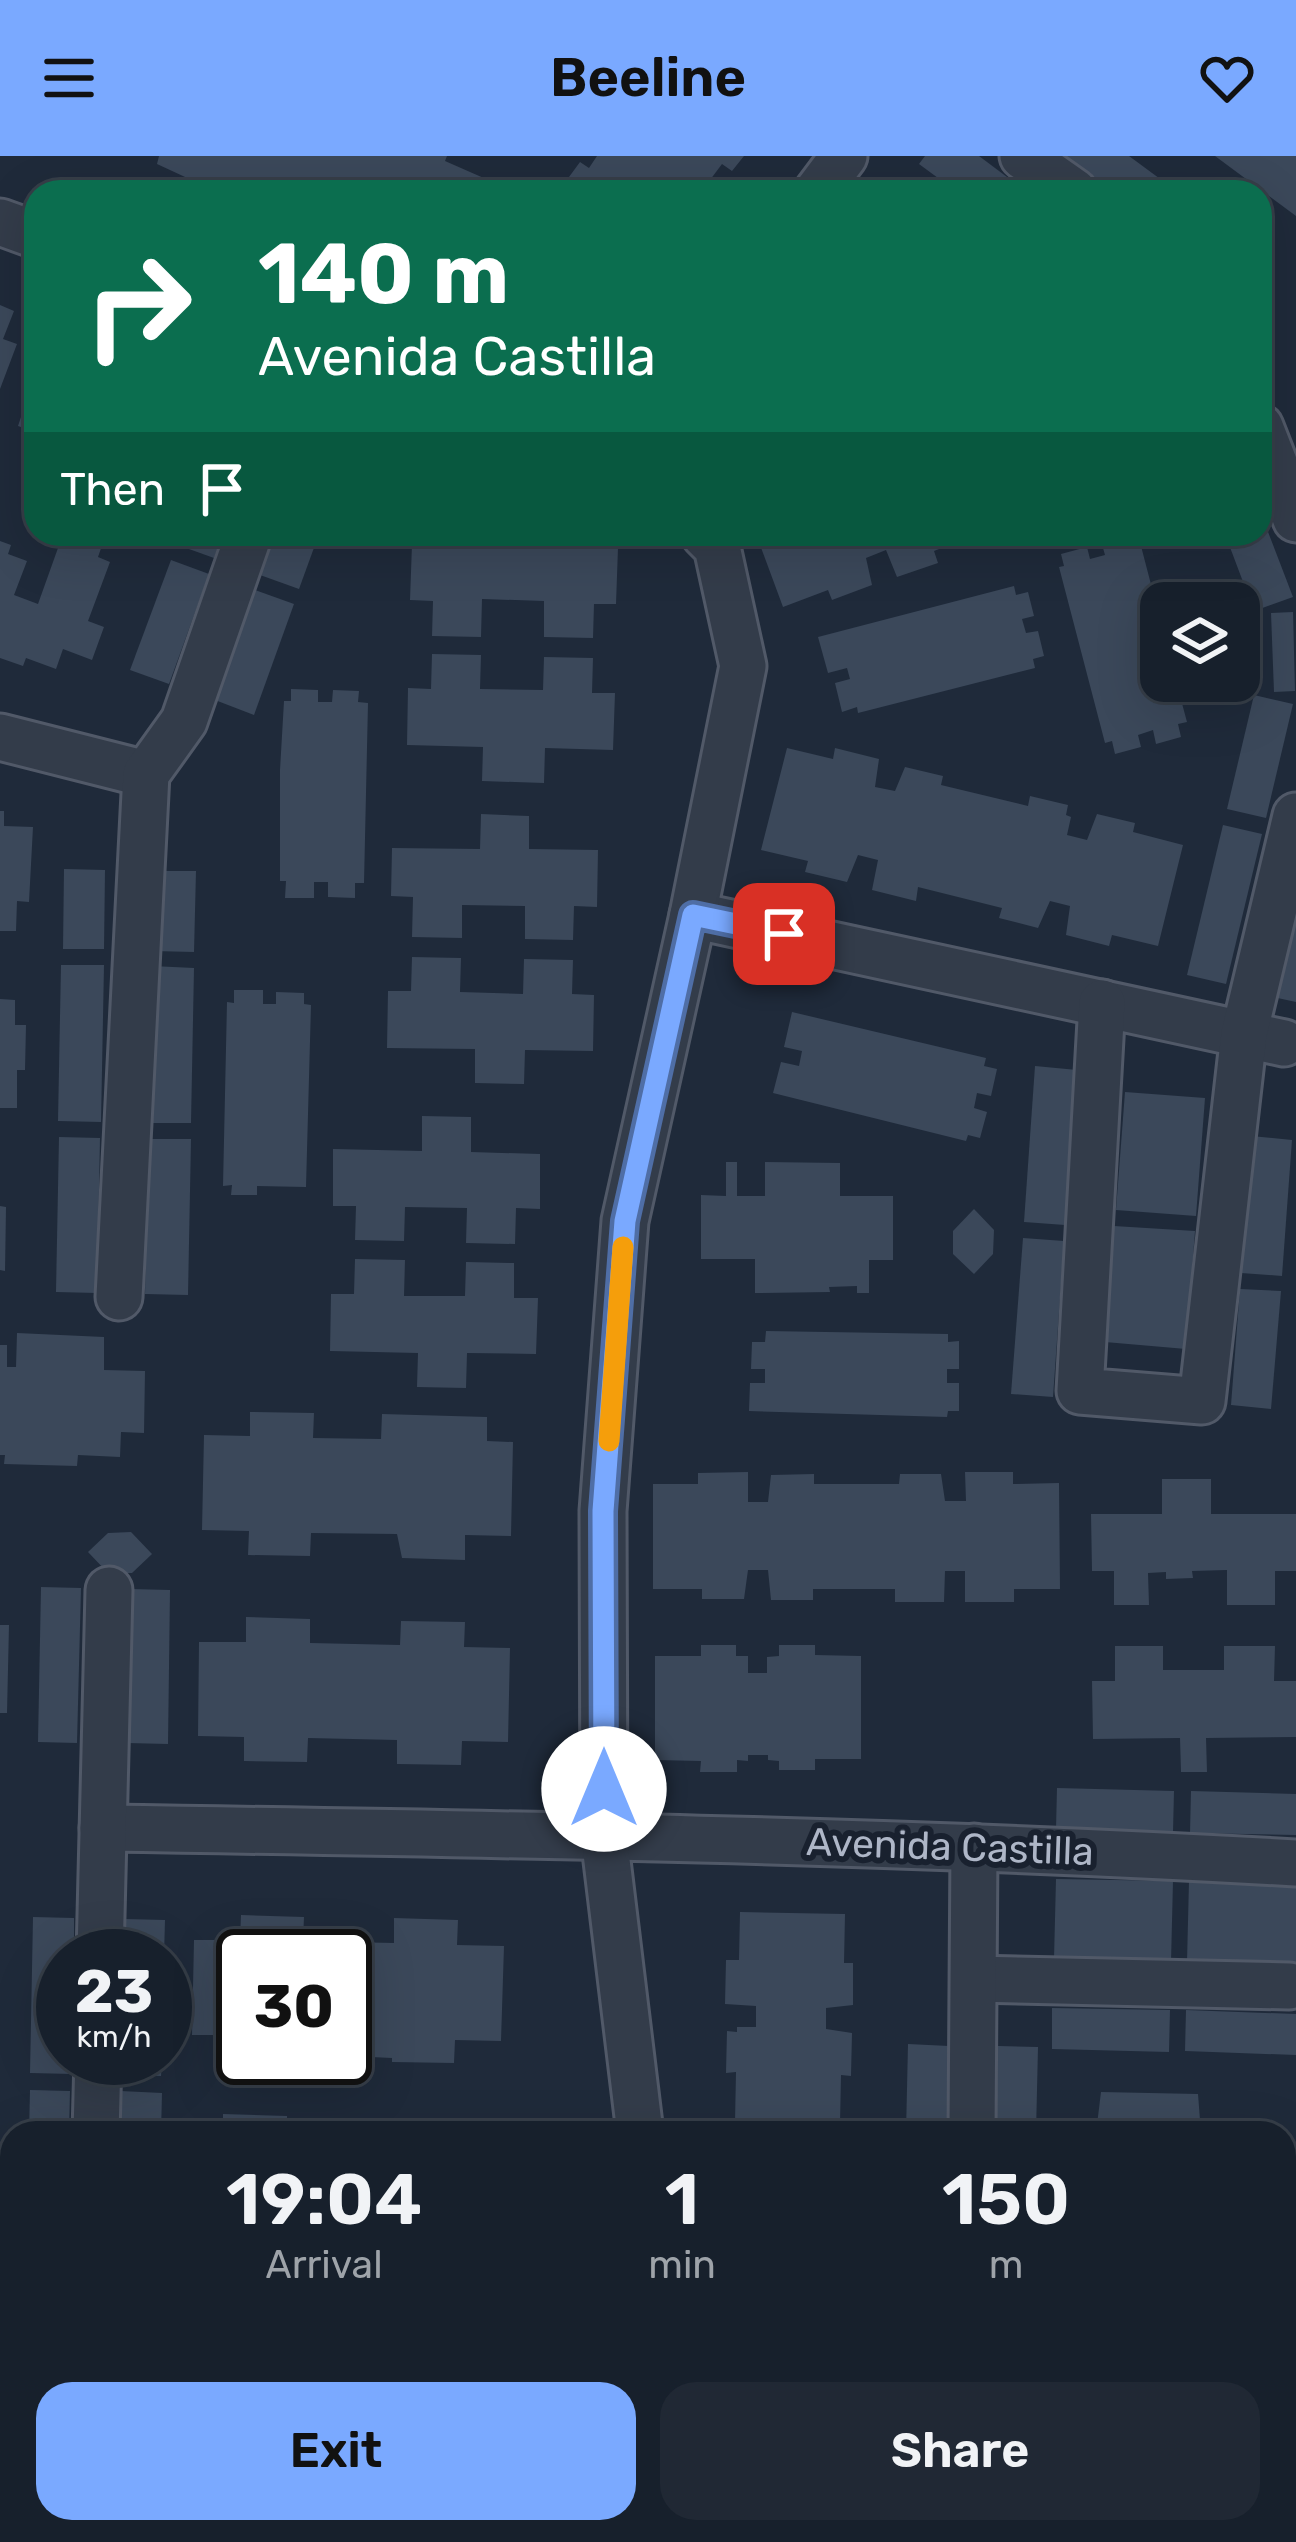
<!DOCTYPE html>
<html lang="en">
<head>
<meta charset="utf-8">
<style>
  body { margin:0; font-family:Rubik,sans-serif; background:#202834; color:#f1f3f6; height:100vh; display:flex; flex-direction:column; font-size:45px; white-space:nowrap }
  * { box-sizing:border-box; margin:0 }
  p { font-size:39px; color:#9ea3a9 }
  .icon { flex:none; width:66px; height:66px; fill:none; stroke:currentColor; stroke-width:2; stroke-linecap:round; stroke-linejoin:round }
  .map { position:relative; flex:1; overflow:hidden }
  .side { position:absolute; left:0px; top:1965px; width:1296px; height:423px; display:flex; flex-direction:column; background:#17202c; border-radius:36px 36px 0 0; box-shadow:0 12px 48px #0002,0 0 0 3px #363e48 }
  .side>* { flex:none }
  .banner { position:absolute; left:24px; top:24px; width:1248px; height:366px; border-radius:36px; box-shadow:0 12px 48px #0002,0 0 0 3px #363e48; background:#0b6e4f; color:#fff; overflow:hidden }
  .controls { position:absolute; left:1140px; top:426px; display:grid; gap:24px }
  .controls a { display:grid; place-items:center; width:120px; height:120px; border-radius:24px; background:#17202c; box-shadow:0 12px 48px #0002,0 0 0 3px #363e48; font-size:60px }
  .speed { position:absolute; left:36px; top:1773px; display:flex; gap:24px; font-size:60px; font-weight:700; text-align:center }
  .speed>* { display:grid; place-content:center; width:156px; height:156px; border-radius:50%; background:#17202c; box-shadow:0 12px 48px #0002,0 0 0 3px #363e48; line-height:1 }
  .speed small { font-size:30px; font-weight:400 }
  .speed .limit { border:6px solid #111; border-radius:18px; background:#fff; color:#111 }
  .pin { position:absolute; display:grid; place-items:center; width:102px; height:102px; color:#fff; margin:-51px; border-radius:24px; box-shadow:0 6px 18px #0006 }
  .me { position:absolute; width:132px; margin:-66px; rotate:0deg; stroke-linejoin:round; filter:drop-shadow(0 0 9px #0008) }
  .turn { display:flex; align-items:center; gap:42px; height:252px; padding:0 36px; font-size:54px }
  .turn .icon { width:156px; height:156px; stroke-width:2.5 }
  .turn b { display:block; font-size:84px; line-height:102px }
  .then { display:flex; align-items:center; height:114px; padding:0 36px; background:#0003; gap:24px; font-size:45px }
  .eta { display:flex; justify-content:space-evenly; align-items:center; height:204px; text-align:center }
  .eta b { font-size:72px; font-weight:600; line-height:84px }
  .button { display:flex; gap:24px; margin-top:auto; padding:24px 36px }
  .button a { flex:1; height:138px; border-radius:36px; background:#7aa9ff; color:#111; font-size:48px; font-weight:600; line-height:138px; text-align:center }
  .button a+a { background:#202834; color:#f1f3f6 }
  header { display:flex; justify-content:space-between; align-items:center; height:156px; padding:0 36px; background:#7aa9ff; color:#111; font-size:54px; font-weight:600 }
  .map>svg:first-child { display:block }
  .building { fill:#3b485a }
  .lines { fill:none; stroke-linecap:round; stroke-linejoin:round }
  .minor-casing { stroke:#515968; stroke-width:51 }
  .minor { stroke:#333c4a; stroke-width:45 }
  .route-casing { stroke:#4f6ea6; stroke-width:30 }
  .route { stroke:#7aa9ff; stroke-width:21 }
  .slow { stroke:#f59e0b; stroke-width:21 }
  .labels { text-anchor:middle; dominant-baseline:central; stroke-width:12; stroke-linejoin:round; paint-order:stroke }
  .street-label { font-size:39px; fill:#aeb6c7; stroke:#19212f }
</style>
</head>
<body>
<header><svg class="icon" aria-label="menu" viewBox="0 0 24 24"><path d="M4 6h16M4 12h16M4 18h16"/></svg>Beeline<svg class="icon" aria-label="heart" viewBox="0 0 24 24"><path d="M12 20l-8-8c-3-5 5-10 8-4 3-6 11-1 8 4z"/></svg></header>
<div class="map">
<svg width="1296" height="2386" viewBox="0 0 1296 2386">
  <rect width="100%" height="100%" fill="#1f2a3a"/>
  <g class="building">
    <polygon points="159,0 447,0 445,5 486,23 481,36 195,36 198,27 157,8"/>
    <polygon points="597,0 744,0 732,15 722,8 701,36 558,36 580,6 589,12"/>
    <polygon points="925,0 979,0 1007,21 996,36 957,36 919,8"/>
    <polygon points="1059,0 1129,0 1167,28 1162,36 1108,36"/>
    <polygon points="1215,0 1296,0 1296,60"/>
    <polygon points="0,149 14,155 3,183 17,188 0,233"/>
    <polygon points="35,219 36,219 36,276 18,270"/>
    <polygon points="1260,355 1293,441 1254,455 1225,378 1260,378"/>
    <polygon points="63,378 106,378 98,401 110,406 88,465 104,471 92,504 63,493 56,513 26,502 23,510 0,502 0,385 11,389 8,398 27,405 14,439 38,448"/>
    <polygon points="179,378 223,378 214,402 175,388"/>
    <polygon points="275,378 319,378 299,433 260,419"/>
    <polygon points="499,378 548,378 548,390 618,392 616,448 594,448 593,482 544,481 544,445 482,443 481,481 432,480 433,445 410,444 412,388 499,389"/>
    <polygon points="756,378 977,378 934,395 938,407 897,421 886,394 866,402 872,429 832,444 828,434 783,451"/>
    <polygon points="1132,378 1135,391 1141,390 1161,467 1161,525 1176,525 1187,566 1178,568 1181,581 1156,588 1153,574 1138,579 1141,591 1115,598 1112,585 1105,587 1059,411 1064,410 1061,398 1087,391 1090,403 1105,399 1101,385"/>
    <polygon points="171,404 209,418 169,528 130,514"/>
    <polygon points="1014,430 1016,439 1028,436 1034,460 1022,463 1026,477 1038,475 1044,500 1033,503 1035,512 858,557 857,551 842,556 835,527 850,523 847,512 828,517 818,481"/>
    <polygon points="255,434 294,448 254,559 215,544"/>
    <polygon points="1293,456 1295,535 1274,536 1271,457"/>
    <polygon points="432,498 481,499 480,533 543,534 544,501 593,502 592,537 615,537 613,594 545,592 544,627 482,625 483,591 407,589 408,532 431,533"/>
    <polygon points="291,533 318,534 318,546 332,546 333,534 359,535 358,546 368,547 364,727 355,727 355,742 328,741 328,726 314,726 314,742 285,742 286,725 280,725 280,614 284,545 291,545"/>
    <polygon points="1254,539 1293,548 1266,662 1227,653"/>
    <polygon points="787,592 833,603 835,592 879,603 875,631 895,635 905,611 943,620 941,629 1028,650 1030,640 1068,649 1066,659 1071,661 1067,679 1087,684 1097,658 1135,667 1133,676 1183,689 1158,790 1112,779 1109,790 1066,779 1070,750 1050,745 1038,772 999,762 1002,752 918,731 916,745 872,734 878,704 858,699 847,726 805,716 808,705 761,694"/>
    <polygon points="0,655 4,655 4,670 33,671 29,746 17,745 16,775 0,775"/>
    <polygon points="481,658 529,660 529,693 598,694 597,751 574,750 573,784 525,783 525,750 462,749 462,782 412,781 413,741 391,740 392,692 480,693"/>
    <polygon points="1223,669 1262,678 1226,828 1187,819"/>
    <polygon points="64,713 105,714 104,793 63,793"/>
    <polygon points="155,715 196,715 194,796 153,795"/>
    <polygon points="1296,753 1296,846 1273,841"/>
    <polygon points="412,801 461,802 460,836 523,838 524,803 573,804 572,838 594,839 593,895 525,894 524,928 475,927 475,893 387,892 388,835 411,835"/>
    <polygon points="61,809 104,809 101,966 58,965"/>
    <polygon points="152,810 194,812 191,967 149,967"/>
    <polygon points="234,834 263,834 263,848 276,848 276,836 304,837 304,848 311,849 306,1031 257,1030 257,1039 231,1039 232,1029 223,1030 227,846 234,847"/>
    <polygon points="0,843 15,844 15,869 26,869 25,914 17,914 17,952 0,952"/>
    <polygon points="792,856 986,902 984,910 997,913 991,940 977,937 974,952 987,956 980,982 968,979 966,985 773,937 781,906 799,910 802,895 784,891"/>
    <polygon points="1035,910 1077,914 1065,1069 1024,1066"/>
    <polygon points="1125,936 1205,942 1196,1060 1116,1054"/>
    <polygon points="422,960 471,961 471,996 540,998 540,1053 516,1052 515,1088 466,1087 467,1052 405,1051 404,1085 355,1084 356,1050 333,1050 333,993 422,995"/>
    <polygon points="1251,980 1292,984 1282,1120 1241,1117"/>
    <polygon points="59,981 100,982 97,1137 56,1136"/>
    <polygon points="148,983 191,983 188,1139 145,1138"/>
    <polygon points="726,1006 737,1006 737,1040 765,1040 765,1006 840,1007 840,1040 893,1040 893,1104 869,1104 869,1137 857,1137 857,1130 829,1131 830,1136 755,1137 755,1103 701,1103 701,1039 726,1040"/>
    <polygon points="0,1050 6,1051 5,1115 0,1114"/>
    <polygon points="974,1053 994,1074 993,1098 974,1118 953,1098 953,1075"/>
    <polygon points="1114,1070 1195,1075 1186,1193 1105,1186"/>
    <polygon points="1023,1082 1064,1085 1053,1241 1011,1238"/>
    <polygon points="355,1103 405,1104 404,1140 465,1140 466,1106 514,1107 514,1142 538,1142 536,1198 467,1197 466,1232 417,1231 418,1197 330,1195 331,1138 354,1138"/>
    <polygon points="1240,1133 1281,1135 1271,1253 1231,1249"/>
    <polygon points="766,1175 948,1178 948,1186 959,1185 959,1213 947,1213 947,1227 959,1227 959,1255 948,1255 947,1261 749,1255 750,1227 765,1227 765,1213 751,1213 752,1186 765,1186"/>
    <polygon points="17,1177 104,1181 104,1214 145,1215 144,1277 121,1276 120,1301 78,1299 77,1310 4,1308 5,1299 0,1299 0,1189 7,1189 7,1211 16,1211"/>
    <polygon points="250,1256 314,1257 313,1282 381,1283 382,1258 487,1261 487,1285 513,1286 511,1380 465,1379 465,1404 402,1402 397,1378 311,1377 310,1400 248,1399 249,1375 202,1374 204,1279 250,1280"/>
    <polygon points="748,1316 748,1346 768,1346 771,1319 814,1318 814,1328 899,1328 900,1318 941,1318 945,1345 966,1345 965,1316 1013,1316 1013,1328 1059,1327 1060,1433 1014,1433 1014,1446 965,1446 965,1415 945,1415 944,1446 895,1446 895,1433 813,1433 813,1444 771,1444 768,1414 748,1414 744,1443 702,1443 702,1433 653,1433 653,1328 698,1328 698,1317"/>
    <polygon points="1162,1323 1211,1323 1211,1358 1296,1358 1296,1415 1275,1415 1275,1449 1227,1449 1227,1414 1192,1415 1193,1422 1166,1423 1166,1416 1148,1417 1149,1449 1114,1449 1114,1415 1092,1415 1091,1358 1162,1358"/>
    <polygon points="131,1376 152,1398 132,1417 108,1417 88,1396 108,1377"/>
    <polygon points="41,1431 81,1432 77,1587 38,1586"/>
    <polygon points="130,1433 170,1434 168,1588 127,1587"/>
    <polygon points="246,1461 310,1463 310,1487 400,1489 401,1465 465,1466 464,1491 510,1492 508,1586 462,1585 461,1609 397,1608 397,1584 308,1582 307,1606 244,1605 244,1581 198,1580 199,1486 246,1486"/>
    <polygon points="0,1469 9,1469 7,1557 0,1557"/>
    <polygon points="701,1489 736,1489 736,1500 748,1500 748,1517 767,1517 767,1501 779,1500 779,1489 815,1489 815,1499 861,1500 861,1603 815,1603 815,1614 779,1614 779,1605 768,1604 768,1599 748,1599 748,1605 737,1604 737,1616 700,1616 701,1605 655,1604 655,1500 701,1500"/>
    <polygon points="1115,1490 1163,1490 1163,1514 1224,1514 1224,1490 1275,1490 1274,1525 1296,1525 1296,1581 1206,1582 1207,1616 1181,1616 1180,1582 1093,1583 1092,1525 1115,1525"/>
    <polygon points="1057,1632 1174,1635 1173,1676 1056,1673"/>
    <polygon points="1191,1635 1296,1638 1296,1679 1190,1677"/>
    <polygon points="1056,1723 1173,1725 1171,1806 1054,1803"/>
    <polygon points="1189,1725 1296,1728 1296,1809 1187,1806"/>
    <polygon points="740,1756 845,1758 844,1807 853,1807 853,1849 826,1852 826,1873 852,1877 851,1920 841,1919 840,1968 735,1966 736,1916 726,1917 727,1875 737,1876 737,1871 756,1871 756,1850 725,1848 726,1804 739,1804"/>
    <polygon points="241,1759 304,1761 303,1785 394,1787 394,1762 458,1764 457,1789 504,1790 501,1885 455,1884 454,1907 392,1906 392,1902 371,1901 372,1882 345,1882 345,1800 243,1800 243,1903 238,1903 238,1894 219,1894 219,1879 192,1879 194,1784 240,1784"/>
    <polygon points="33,1761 74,1762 74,1800 63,1800 63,1902 72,1902 72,1918 30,1917"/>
    <polygon points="124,1763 165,1764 164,1800 123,1800"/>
    <polygon points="1052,1852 1170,1854 1169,1896 1052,1893"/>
    <polygon points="1186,1854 1296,1858 1296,1899 1185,1895"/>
    <polygon points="908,1888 949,1890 947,1977 906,1977"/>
    <polygon points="998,1890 1038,1891 1036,1977 996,1977"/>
    <polygon points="121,1902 162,1902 161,1920 120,1919"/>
    <polygon points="30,1934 70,1935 69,1977 29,1977"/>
    <polygon points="121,1935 162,1937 161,1977 120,1977"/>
    <polygon points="1101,1936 1198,1938 1201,1977 1096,1977"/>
    <polygon points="223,1958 287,1960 287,1977 223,1977"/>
    <polygon points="385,1962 398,1962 397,1972 426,1973 426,1962 501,1964 500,1972 530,1973 530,1977 385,1977"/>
    <polygon points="1284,2141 1296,2141 1296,2237 1284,2236"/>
    <polygon points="1285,2298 1296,2331 1296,2386 1270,2386 1267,2376 1284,2376"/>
    <polygon points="6,2330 12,2330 12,2374 5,2373"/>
    <rect x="19" y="2376" width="105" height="10"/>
    <polygon points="358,2376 447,2376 450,2386 362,2386"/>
    <polygon points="590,2376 644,2376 647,2386 562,2386"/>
    <polygon points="1035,2376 1079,2376 1082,2386 1038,2386"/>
    <polygon points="1130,2376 1216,2376 1219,2386 1134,2386"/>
  </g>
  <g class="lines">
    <g class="minor-casing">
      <g id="minor">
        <polyline points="1023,0 1074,36"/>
        <polyline points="817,36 844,0"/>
        <polyline points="0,66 36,79"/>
        <polyline points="1260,271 1296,363"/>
        <polyline points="0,581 146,618"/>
        <polyline points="693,759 1284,887"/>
        <polyline points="1102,847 1080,1235 1202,1245 1244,878 1296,660"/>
        <polyline points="119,1141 146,618 184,565 249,378"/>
        <path d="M103,1672C501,1678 899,1684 1296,1707"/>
        <polyline points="100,1800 109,1434"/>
        <polyline points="974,1823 1289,1830"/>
        <polyline points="96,1977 98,1902"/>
        <polyline points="640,1977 604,1680 603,1355 625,1065 693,759 743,510 717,391 704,378"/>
        <polyline points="972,1977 974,1691"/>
        <polyline points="736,2376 739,2386"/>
        <polyline points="1105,2376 1108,2386"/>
        <polyline points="1242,2376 1246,2386"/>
      </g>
    </g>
    <use href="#minor" class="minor"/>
  </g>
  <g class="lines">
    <g class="route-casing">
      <polyline id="route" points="604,1633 603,1355 625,1065 693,759 784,778"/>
    </g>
    <use href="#route" class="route"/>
    <polyline class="slow" points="609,1285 623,1091"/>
  </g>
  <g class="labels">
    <g class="street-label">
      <text transform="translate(950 1691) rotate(2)">Avenida Castilla</text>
    </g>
  </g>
</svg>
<div class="controls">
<a><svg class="icon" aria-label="layers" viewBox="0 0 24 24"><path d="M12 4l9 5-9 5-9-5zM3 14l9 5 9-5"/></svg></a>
</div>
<div class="speed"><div>23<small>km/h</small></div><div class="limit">30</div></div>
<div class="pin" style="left:784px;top:778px;background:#d93025"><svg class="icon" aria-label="arrive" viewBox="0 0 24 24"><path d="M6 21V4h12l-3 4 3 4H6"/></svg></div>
<svg class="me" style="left:604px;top:1633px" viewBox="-20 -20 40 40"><circle r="19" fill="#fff"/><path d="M0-13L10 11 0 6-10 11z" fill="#7aa9ff"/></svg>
<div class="banner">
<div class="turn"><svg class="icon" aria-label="right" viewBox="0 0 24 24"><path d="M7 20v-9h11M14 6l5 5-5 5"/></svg><div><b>140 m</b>Avenida Castilla</div></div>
<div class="then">Then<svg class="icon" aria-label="arrive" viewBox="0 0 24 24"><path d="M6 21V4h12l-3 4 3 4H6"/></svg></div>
</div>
<section class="side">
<div class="eta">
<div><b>19:04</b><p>Arrival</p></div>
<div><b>1</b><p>min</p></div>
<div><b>150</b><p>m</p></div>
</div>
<div class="button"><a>Exit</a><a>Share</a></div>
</section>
</div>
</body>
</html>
